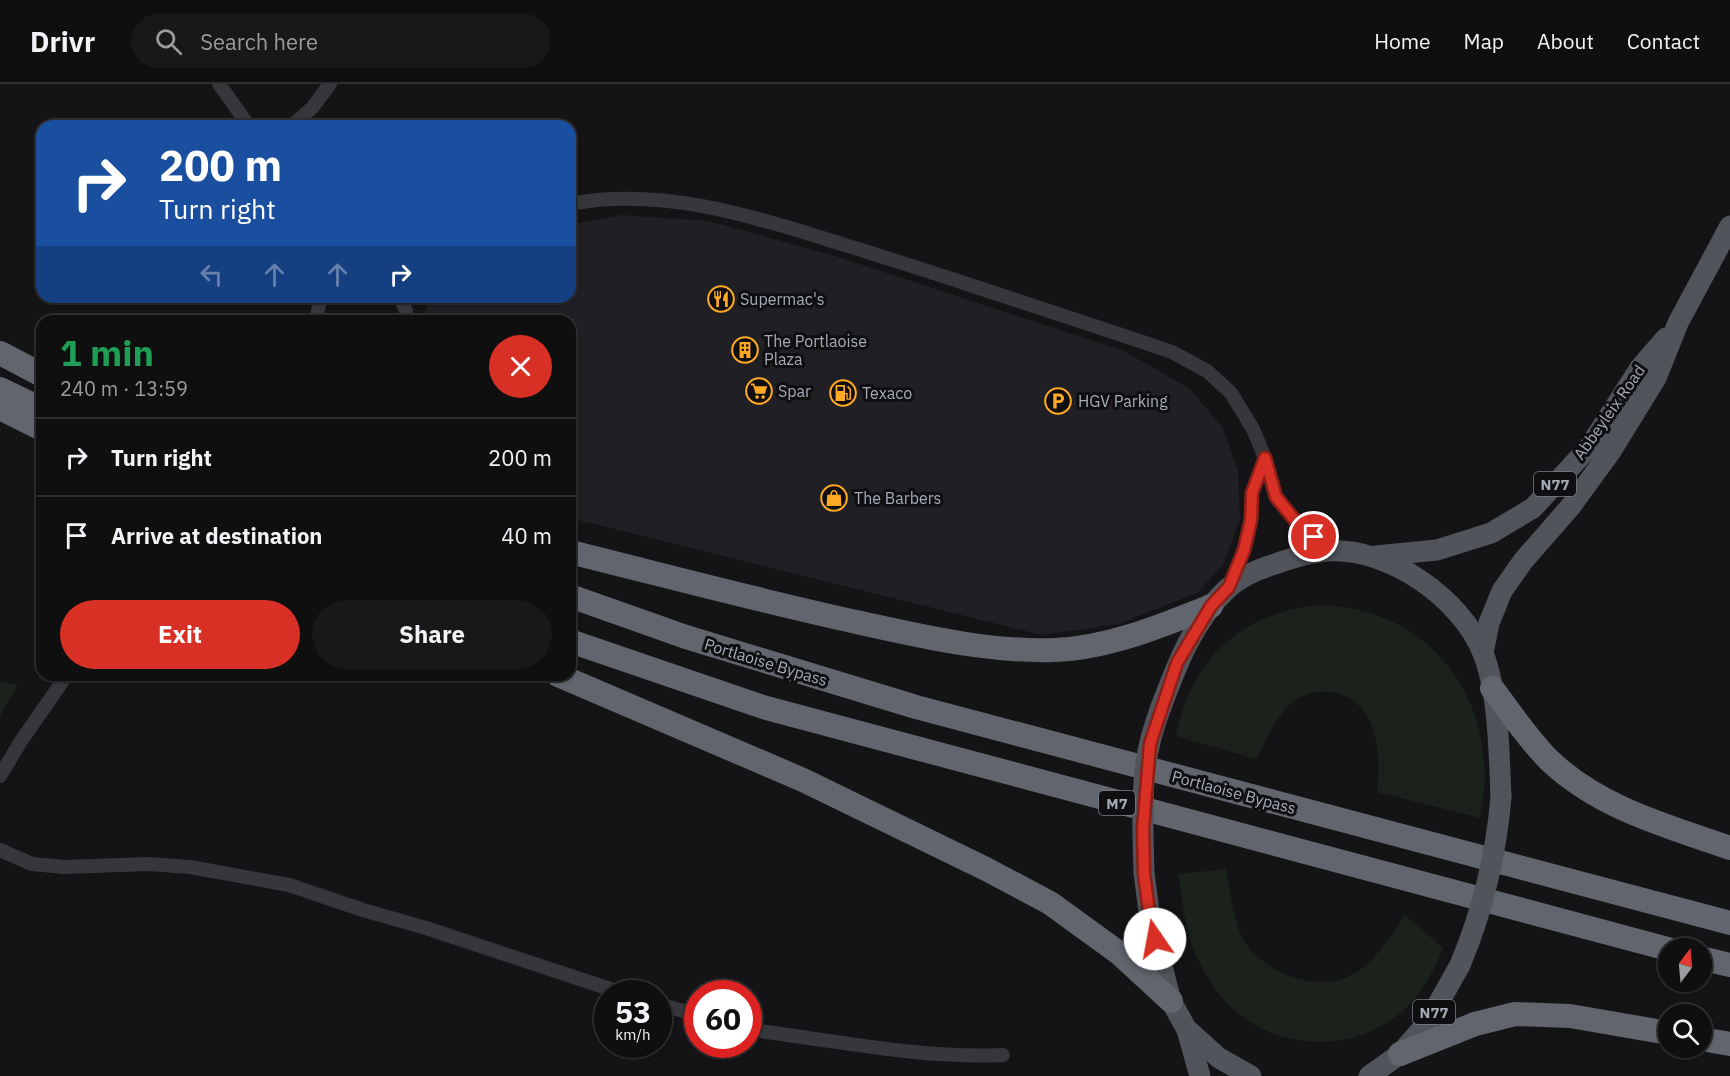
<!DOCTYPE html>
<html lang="en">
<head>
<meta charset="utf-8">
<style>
  body { margin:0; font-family:"IBM Plex Sans",sans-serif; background:#181819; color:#f1f3f6; height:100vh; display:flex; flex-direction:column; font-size:22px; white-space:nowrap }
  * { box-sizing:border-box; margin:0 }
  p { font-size:20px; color:#9b9c9f }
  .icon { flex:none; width:33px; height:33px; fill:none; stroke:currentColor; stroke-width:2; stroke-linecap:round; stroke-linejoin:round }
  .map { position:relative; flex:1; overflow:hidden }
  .panel { position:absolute; left:36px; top:231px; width:540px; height:366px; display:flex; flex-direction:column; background:#0f0f10; border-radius:18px; box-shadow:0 2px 4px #0004,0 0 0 2px #2f2f30 }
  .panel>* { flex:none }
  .guide { position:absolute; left:36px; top:36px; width:540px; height:183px; border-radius:18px; box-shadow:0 2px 4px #0004,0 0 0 2px #2f2f30; background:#1a4fa0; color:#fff; overflow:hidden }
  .needle { width:39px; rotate:16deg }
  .controls { position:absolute; left:1658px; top:854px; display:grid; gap:12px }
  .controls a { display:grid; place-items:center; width:54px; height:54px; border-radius:50%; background:#0f0f10; box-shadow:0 2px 4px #0004,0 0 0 2px #2f2f30; font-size:30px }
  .speed { position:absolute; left:594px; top:896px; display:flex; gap:12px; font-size:30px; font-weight:700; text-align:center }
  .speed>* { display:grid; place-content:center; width:78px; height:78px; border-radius:50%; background:#0f0f10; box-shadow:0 2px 4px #0004,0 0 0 2px #2f2f30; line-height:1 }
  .speed small { font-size:15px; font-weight:400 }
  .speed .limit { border:9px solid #d22; background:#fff; color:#111 }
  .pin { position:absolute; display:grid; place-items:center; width:51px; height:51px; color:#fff; margin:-26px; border:3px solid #fff; border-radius:50%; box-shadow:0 2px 6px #0007 }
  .me { position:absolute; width:66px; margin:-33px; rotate:348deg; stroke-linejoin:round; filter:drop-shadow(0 0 4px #0008) }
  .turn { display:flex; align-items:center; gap:21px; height:126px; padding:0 24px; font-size:27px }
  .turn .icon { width:78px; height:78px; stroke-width:2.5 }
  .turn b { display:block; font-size:42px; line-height:51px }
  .lanes { display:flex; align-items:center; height:57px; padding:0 24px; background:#0003; justify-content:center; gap:30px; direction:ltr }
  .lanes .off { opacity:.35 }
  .round { display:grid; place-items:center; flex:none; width:63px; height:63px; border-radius:32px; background:#181819 }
  .headline { display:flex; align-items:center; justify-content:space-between; height:102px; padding:0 24px }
  h1 { font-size:36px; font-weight:800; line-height:45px; color:#1e9e55 }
  .action { display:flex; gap:12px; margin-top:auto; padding:12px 24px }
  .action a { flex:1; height:69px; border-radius:36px; background:#d93025; color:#fff; font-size:24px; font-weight:800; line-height:69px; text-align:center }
  .action a+a { background:#181819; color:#f1f3f6 }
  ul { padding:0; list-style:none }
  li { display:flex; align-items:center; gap:18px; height:78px; padding:0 24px; border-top:2px solid #2f2f30 }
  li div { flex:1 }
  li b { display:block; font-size:22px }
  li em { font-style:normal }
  header { display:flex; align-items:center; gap:36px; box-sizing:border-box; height:84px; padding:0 30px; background:#0f0f10; border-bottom:2px solid #2f2f30 }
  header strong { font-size:28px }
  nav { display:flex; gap:33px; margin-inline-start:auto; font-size:21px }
  .search { width:420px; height:54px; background:#181819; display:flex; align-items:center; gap:15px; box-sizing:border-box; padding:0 21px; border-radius:33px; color:#9b9c9f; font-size:22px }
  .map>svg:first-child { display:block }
  .built { fill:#202024 }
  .green { fill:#1a221b }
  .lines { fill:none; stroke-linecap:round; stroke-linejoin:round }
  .street { stroke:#35373c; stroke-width:14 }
  .primary { stroke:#51545b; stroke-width:21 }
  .highway { stroke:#61656d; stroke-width:24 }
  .primary-bridge { stroke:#51545b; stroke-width:21 }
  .route-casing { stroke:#8d1f18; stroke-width:15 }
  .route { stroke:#d93025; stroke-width:10 }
  .labels { text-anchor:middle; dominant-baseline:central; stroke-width:6; stroke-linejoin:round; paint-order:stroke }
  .shield { fill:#0f0f11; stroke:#787d86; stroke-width:1.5 }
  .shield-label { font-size:15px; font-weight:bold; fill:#a5acb8 }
  .poi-label { font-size:16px; fill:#a5acb8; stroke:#0f0f11; text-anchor:start }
  .street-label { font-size:16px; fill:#a5acb8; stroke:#0f0f11 }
</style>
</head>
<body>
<header>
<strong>Drivr</strong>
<div class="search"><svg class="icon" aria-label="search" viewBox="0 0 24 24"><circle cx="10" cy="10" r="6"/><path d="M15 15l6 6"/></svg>Search here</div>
<nav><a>Home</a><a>Map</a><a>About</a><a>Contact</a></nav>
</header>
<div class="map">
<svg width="1730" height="992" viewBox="0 0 1730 992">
  <rect width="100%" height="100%" fill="#141416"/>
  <polygon class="built" points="621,131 709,137 838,173 1124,267 1190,305 1223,344 1238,387 1240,434 1223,481 1197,509 1118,540 1042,551 570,434 570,237 421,237 431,213 570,213 570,141"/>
  <g class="green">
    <path d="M1315,521C1433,521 1504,622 1480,734L1377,708C1381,670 1379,614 1329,608C1314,606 1298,612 1287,623C1274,638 1265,657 1256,675L1176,652C1191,577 1238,531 1315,521Z"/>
    <polygon points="0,597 18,601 0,632"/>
    <path d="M1226,785C1230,806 1233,829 1240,849C1256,888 1322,913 1358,887C1378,873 1392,851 1405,831L1443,864C1433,890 1417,918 1394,934C1338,975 1256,962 1216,906C1205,890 1192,867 1188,849C1183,830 1182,809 1178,790Z"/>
  </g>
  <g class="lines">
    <g class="street">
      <polyline points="219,0 249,42"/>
      <polyline points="292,42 312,24 330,0"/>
      <path d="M570,120C657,103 747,130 829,156C874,170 919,184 964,199C1033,222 1103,244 1172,268L1207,287L1231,309L1253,345L1265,374L1276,413L1298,440L1329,467"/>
      <polyline points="400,213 406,227 407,237"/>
      <polyline points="316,237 319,221 322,213"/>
      <polyline points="1230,501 1244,466 1251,436 1252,409 1265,374"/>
      <polyline points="0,692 21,657 67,591"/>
      <polyline points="0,766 32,780 64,783 149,780 190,783 289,801 363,826 426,844 622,909"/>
      <polyline points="658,920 698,931"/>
      <path d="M748,944L766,948C842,958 927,975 1003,971"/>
    </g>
    <g class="primary">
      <polyline points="1376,472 1437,466 1491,449 1533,424 1590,362 1640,284 1666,254"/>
      <polyline points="1483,569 1489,539 1502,507 1523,477 1571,422 1611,367 1656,294 1678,239 1730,142"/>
      <path d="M1161,623C1177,580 1194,536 1227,505C1240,493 1259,485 1275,480C1292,474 1310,468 1328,467C1388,463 1461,514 1483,569C1499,610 1499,670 1501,713"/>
      <polyline points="1144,789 1150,835 1171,917 1187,946 1200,992"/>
      <polyline points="1189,947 1219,974 1251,992"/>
      <polyline points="1369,992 1400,970 1428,938 1460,881"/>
    </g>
    <g class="highway">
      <polyline points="0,269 42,291"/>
      <polyline points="0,305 42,325"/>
      <polyline points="0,324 42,345"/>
      <path d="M570,468C667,492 764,518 861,539C925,553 988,568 1054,566C1108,564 1161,542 1211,522"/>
      <polyline points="570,512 686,553 916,623 1730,839"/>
      <polyline points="570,557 763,623 1668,865"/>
      <polyline points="558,591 803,696 986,785 1050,819 1119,869 1171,917"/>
      <path d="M1492,604C1510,628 1528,655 1549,676C1599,724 1667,742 1730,764"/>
      <polyline points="1701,874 1730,881"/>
      <polyline points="1701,955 1730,960"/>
      <polyline points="1400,970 1475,940 1515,930 1570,932 1668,949"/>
    </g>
    <g class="primary-bridge">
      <path d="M1144,789C1143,748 1140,699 1150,658C1153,646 1157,634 1161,623"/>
      <path d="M1460,881C1483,826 1496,772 1501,713"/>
    </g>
  </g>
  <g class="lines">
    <g class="route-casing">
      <polyline id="route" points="1155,855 1150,835 1144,789 1143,745 1150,660 1177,579 1211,522 1229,503 1244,466 1251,436 1252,409 1265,374 1276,413 1298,440 1314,453"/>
    </g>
    <use href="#route" class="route"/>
  </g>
  <defs>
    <g id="restaurant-ring" transform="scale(1.35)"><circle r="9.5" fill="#0f0f11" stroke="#ffa924" stroke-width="1.5"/><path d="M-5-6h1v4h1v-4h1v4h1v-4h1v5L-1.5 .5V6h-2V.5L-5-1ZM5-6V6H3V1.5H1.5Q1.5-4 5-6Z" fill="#ffa924"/></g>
    <g id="building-ring" transform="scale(1.35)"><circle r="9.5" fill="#0f0f11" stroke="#ffa924" stroke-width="1.5"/><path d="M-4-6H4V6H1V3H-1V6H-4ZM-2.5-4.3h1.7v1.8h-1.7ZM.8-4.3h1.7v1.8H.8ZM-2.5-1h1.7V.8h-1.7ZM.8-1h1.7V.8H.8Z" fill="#ffa924"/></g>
    <g id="supermarket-ring" transform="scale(1.35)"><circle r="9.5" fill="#0f0f11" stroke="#ffa924" stroke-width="1.5"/><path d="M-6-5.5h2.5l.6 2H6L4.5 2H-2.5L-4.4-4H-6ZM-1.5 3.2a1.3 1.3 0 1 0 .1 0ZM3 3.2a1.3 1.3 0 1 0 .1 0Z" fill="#ffa924"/></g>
    <g id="fuel-ring" transform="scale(1.35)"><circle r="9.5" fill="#0f0f11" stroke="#ffa924" stroke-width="1.5"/><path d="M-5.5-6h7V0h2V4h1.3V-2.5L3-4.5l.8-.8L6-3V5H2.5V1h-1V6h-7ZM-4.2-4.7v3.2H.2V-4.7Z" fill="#ffa924"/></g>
    <g id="parking-ring" transform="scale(1.35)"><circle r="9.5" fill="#0f0f11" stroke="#ffa924" stroke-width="1.5"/><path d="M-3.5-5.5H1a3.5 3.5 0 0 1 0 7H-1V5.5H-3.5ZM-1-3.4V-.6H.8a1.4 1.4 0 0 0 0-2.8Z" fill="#ffa924"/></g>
    <g id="shop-ring" transform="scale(1.35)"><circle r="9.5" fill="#0f0f11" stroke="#ffa924" stroke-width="1.5"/><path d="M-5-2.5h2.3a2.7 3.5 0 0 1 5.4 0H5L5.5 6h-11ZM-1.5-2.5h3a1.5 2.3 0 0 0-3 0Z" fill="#ffa924"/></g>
  </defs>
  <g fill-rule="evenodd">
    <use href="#restaurant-ring" x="721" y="215"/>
    <use href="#building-ring" x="745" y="266"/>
    <use href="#supermarket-ring" x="759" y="307"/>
    <use href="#fuel-ring" x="843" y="309"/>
    <use href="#parking-ring" x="1058" y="317"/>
    <use href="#shop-ring" x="834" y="414"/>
  </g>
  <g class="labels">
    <g class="shield">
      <rect x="1534" y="388" width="42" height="24" rx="4.5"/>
      <rect x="1099" y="707" width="36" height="24" rx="4.5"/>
      <rect x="1413" y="916" width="42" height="24" rx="4.5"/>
    </g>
    <g class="shield-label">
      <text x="1555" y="400">N77</text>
      <text x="1117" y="719">M7</text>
      <text x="1434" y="928">N77</text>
    </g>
    <g class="poi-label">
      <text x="740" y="215">Supermac's</text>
      <text x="764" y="257">The Portlaoise<tspan x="764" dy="18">Plaza</tspan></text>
      <text x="778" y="307">Spar</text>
      <text x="862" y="309">Texaco</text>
      <text x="1078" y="317">HGV Parking</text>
      <text x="854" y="414">The Barbers</text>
    </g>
    <g class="street-label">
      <text transform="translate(1609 328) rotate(-55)">Abbeyleix Road</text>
      <text transform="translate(766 578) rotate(17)">Portlaoise Bypass</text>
      <text transform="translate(1234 708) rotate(15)">Portlaoise Bypass</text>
    </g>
  </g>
</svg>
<div class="controls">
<a><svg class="needle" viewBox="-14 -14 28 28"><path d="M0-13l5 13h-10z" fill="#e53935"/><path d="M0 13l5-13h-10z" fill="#9b9c9f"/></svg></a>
<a><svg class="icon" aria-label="search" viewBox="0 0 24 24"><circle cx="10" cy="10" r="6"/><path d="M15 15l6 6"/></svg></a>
</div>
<div class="speed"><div>53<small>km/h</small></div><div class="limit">60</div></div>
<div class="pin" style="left:1314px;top:453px;background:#d93025"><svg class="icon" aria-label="arrive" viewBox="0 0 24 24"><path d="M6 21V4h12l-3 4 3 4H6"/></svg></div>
<svg class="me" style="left:1155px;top:855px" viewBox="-20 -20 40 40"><circle r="19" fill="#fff"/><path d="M0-13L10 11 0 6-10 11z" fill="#d93025"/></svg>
<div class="guide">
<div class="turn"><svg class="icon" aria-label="right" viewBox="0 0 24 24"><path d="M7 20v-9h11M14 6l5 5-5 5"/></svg><div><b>200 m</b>Turn right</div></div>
<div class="lanes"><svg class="icon off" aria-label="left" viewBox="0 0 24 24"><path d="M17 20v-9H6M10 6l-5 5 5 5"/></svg><svg class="icon off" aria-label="ahead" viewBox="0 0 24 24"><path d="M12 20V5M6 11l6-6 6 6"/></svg><svg class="icon off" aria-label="ahead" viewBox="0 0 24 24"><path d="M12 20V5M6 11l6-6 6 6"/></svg><svg class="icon" aria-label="right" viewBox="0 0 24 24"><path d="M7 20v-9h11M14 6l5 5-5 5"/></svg></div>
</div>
<section class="panel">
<div class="headline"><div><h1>1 min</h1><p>240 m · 13:59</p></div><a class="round" style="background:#d93025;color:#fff"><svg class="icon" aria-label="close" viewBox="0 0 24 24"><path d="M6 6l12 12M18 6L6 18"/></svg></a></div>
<ul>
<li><svg class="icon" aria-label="right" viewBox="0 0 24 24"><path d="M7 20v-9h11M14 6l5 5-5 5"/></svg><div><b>Turn right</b></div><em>200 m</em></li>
<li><svg class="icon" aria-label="arrive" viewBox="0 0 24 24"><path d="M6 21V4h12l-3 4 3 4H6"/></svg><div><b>Arrive at destination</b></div><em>40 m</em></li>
</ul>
<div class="action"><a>Exit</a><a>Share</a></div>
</section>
</div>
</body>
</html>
